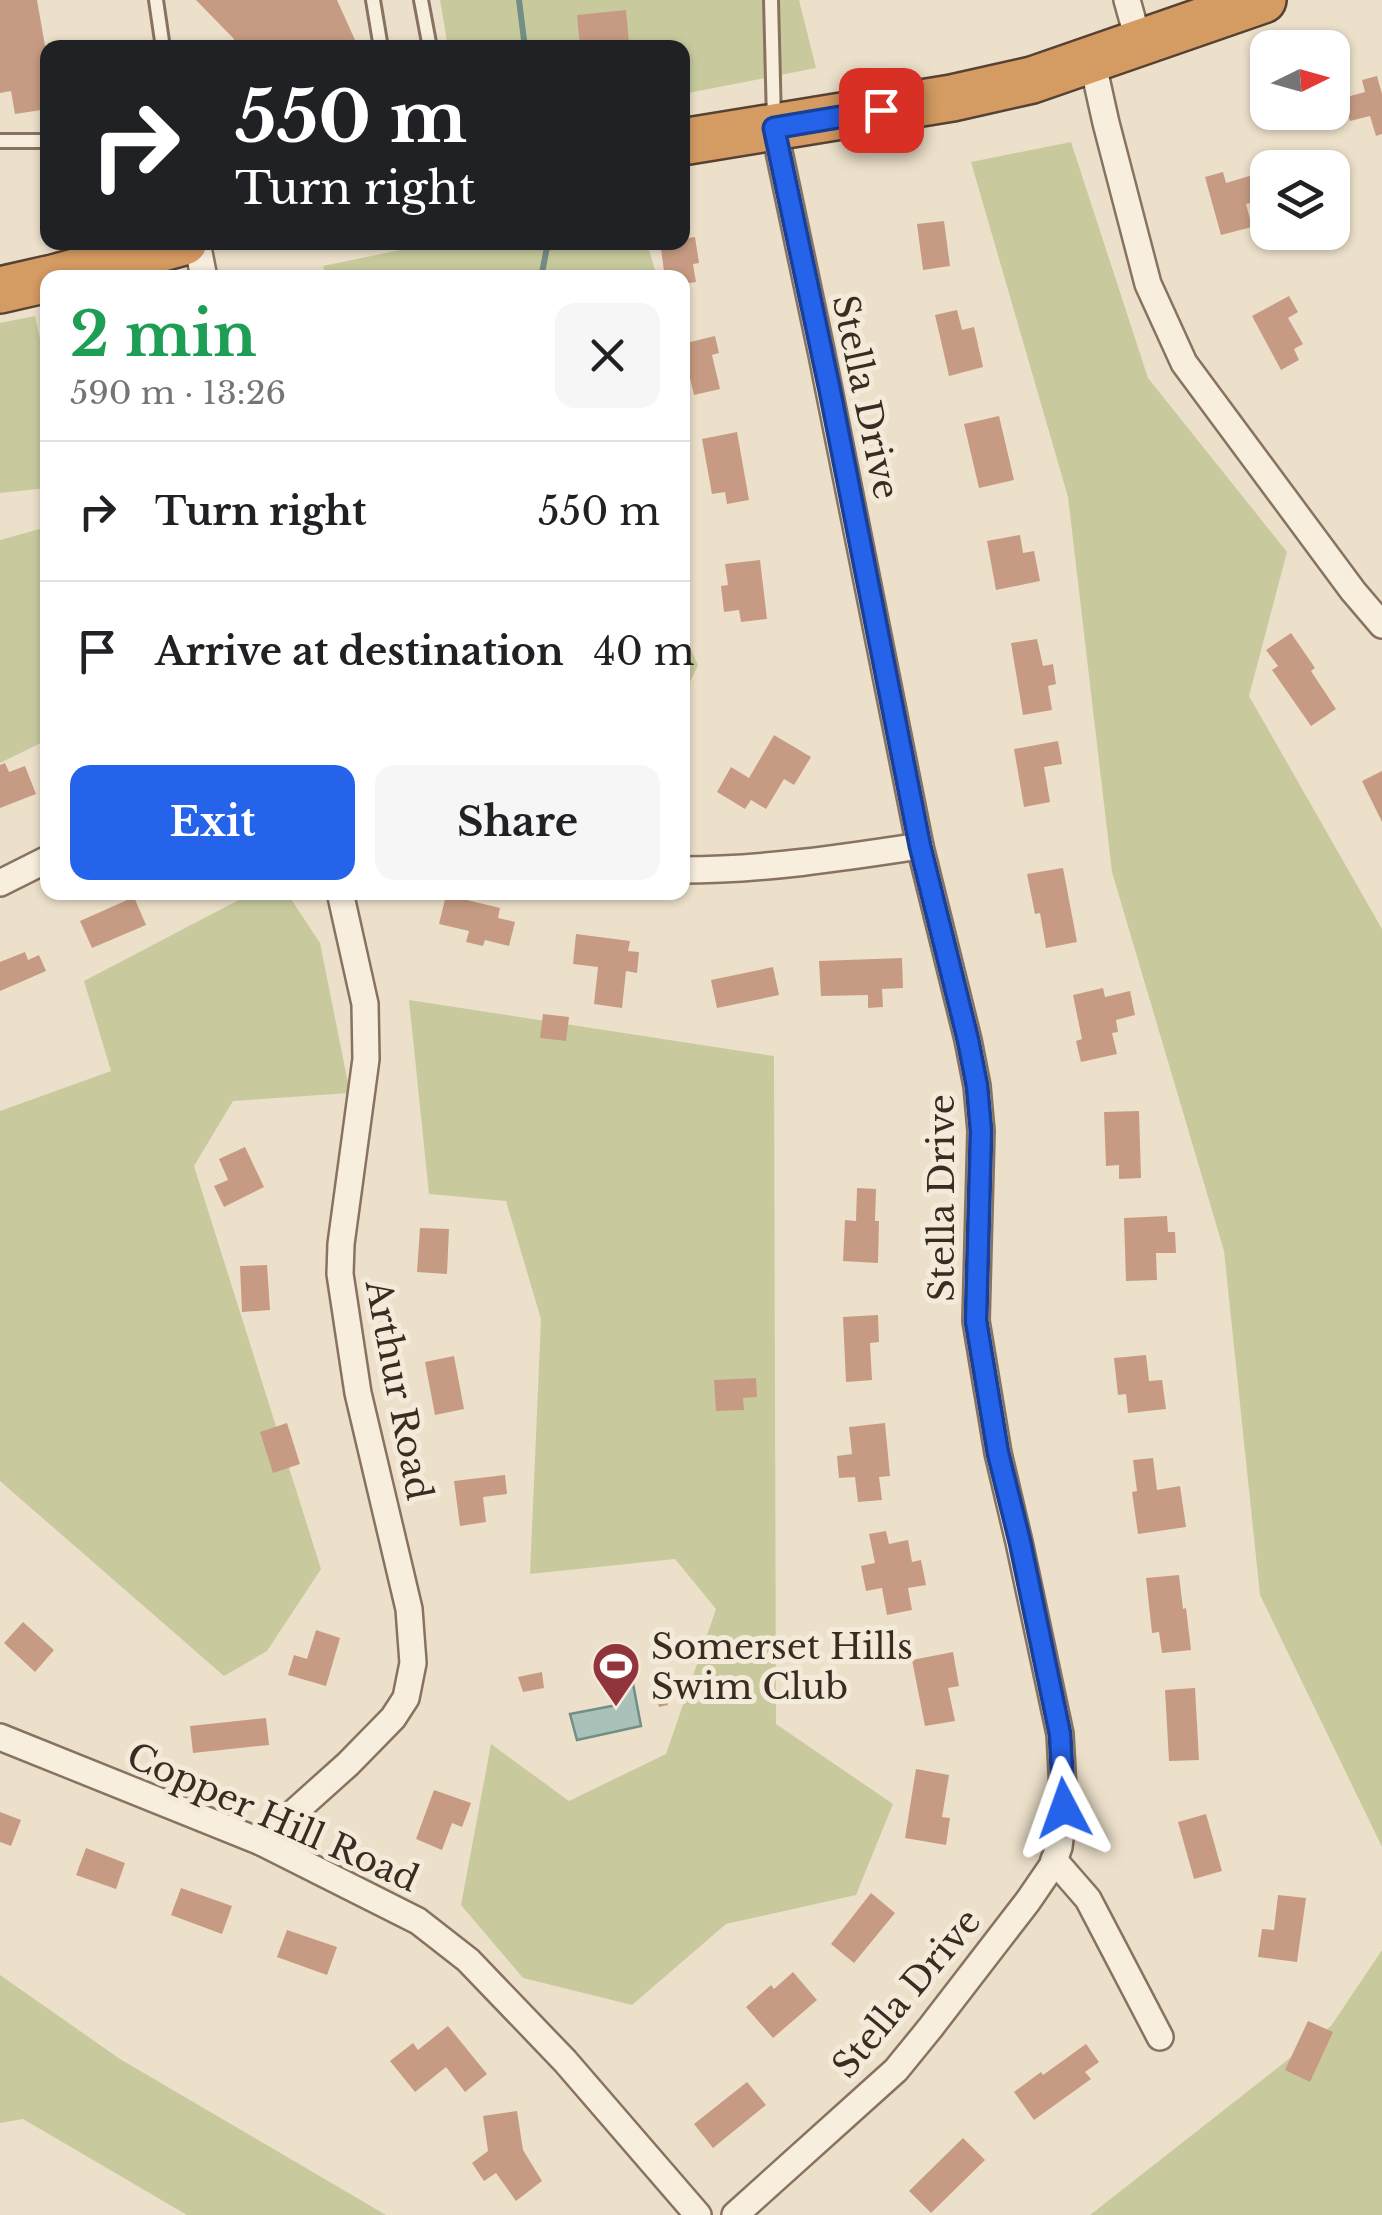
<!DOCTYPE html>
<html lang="en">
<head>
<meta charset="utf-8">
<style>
  body { margin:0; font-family:"Libre Baskerville",serif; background:#f6f6f6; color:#202124; height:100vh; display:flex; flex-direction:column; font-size:38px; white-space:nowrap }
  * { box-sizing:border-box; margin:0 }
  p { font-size:32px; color:#757577 }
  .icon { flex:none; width:55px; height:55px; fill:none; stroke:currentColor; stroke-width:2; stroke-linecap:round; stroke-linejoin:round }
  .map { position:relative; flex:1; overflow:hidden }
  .panel { position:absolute; left:40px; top:270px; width:650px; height:630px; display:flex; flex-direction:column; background:#fff; border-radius:20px; box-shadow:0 2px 8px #0004 }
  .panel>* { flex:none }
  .guide { position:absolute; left:40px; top:40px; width:650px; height:210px; border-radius:20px; box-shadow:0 2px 8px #0004; background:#202124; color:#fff; overflow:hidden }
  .needle { width:65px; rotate:85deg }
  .fabs { position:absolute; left:1250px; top:30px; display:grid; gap:20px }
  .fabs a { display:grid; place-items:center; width:100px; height:100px; border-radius:20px; background:#fff; box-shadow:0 2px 8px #0004; font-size:50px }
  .pin { position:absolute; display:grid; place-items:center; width:85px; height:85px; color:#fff; margin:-42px; border-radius:20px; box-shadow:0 5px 15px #0006 }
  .me { position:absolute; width:110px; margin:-55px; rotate:356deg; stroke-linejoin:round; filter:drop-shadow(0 0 8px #0008) }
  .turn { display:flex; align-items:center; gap:35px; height:210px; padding:0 30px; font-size:45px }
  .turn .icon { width:130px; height:130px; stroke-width:2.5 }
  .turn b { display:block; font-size:70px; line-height:85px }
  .round { display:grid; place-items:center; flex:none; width:105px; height:105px; border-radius:20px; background:#f6f6f6 }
  .overview { display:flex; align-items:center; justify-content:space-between; height:170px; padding:0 30px }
  h1 { font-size:60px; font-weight:700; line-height:75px; color:#1e9e55 }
  .action { display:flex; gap:20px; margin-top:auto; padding:20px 30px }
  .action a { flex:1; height:115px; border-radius:20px; background:#2563eb; color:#fff; font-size:40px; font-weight:700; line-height:115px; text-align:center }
  .action a+a { background:#f6f6f6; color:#202124 }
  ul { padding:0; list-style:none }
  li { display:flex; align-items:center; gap:30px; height:140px; padding:0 30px; border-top:2px solid #e0e0e0 }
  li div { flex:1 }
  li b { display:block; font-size:38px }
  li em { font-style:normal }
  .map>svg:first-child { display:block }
  .green { fill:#c8ca9e }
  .water { fill:#aac1b9; stroke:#718f86; stroke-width:2.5 }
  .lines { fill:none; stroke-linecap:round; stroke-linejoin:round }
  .stream { stroke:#718f86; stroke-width:6 }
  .building { fill:#c79b83 }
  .lane-casing { stroke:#887260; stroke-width:18 }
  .street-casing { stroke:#887260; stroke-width:30 }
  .highway-casing { stroke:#564133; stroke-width:50 }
  .lane { stroke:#f7eedd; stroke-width:12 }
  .street { stroke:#f7eedd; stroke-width:25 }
  .highway { stroke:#d49b62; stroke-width:45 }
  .route-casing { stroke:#184099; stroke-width:25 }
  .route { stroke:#2563eb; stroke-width:18 }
  .labels { text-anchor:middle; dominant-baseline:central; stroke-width:10; stroke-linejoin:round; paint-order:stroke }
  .street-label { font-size:35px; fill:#392c22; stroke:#f4ead9 }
  .poi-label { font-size:35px; fill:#392c22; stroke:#f4ead9; text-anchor:start }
</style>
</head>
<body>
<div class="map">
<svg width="1382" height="2215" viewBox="0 0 1382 2215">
  <rect width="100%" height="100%" fill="#ece0ca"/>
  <g class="green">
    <polygon points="440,0 799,0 816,68 683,94 682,48 448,47"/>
    <polygon points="1071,142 1148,378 1287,552 1249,696 1382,929 1382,1847 1260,1595 1224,1251 1112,872 1068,497 971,162"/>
    <polygon points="647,243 657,277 327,278 323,266 434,243"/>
    <polygon points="35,316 47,371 47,488 0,493 0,323"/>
    <polygon points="47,527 47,740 0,763 0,540"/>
    <polygon points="683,632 698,665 683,697"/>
    <polygon points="252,893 287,893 320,943 350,1093 233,1101 194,1166 321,1569 267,1651 224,1676 0,1481 0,1111 111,1071 84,981"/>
    <polygon points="409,1000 774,1056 776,1724 893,1804 856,1895 726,1924 632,2005 523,1978 461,1905 491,1744 569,1801 666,1754 716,1609 675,1559 530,1574 541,1319 506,1201 429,1194"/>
    <polygon points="1382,1950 1382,2215 1090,2215 1331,2026"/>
    <polygon points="0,1975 120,2059 386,2215 187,2215 23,2119 0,2123"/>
  </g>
  <polygon class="water" points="631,1673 641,1726 577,1740 570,1714 617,1705 611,1676"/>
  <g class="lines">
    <g class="stream">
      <polyline points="519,0 525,48"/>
      <polyline points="541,278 548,242"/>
    </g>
  </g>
  <g class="building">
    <polygon points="0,0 37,0 48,63 48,109 15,114 11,91 0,93"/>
    <polygon points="196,0 337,0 355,40 348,48 233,48 234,39"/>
    <polygon points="626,10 629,43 580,47 577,15"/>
    <polygon points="1377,76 1382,94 1382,134 1376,136 1370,116 1350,121 1343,98 1365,92 1362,80"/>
    <polygon points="1223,172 1226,183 1253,175 1260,201 1246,204 1252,227 1221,235 1205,177"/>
    <polygon points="944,221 950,266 923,270 917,224"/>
    <polygon points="695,237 699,263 693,264 696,282 682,284 682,278 665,278 660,242 682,242 682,239"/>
    <polygon points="1289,296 1298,312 1288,318 1303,344 1294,349 1299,360 1281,370 1252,316"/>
    <polygon points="957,310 962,330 974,327 983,367 949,376 935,315"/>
    <polygon points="715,336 719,353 712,355 720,389 694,395 682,344"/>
    <polygon points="999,416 1014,480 979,488 964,424"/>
    <polygon points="737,432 749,500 727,504 725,492 712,494 702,439"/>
    <polygon points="1020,535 1023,553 1034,551 1040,581 996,590 987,541"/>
    <polygon points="760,560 767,619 741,622 739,610 724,612 721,586 728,585 725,564"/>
    <polygon points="1291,633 1315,668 1311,671 1336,709 1311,726 1272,670 1278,666 1266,650"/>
    <polygon points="1037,639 1043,666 1053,664 1056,684 1048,686 1052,710 1023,715 1011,643"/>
    <polygon points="774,735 811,757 794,785 784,779 766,809 751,800 745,809 717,792 731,767 749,778"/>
    <polygon points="1058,741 1062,764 1044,767 1050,802 1024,807 1014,749"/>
    <polygon points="5,763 9,772 25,766 36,794 0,808 0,765"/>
    <polygon points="1382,771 1382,822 1362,781"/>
    <polygon points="1063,868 1077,942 1046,948 1040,913 1035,914 1027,874"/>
    <polygon points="446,895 500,908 498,918 515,922 509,946 485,940 483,946 466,942 469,931 439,924"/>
    <polygon points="134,897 146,925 92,948 80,921"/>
    <polygon points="576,934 630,941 628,951 639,952 637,973 626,971 622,1008 594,1004 598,967 573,964"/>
    <polygon points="25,952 28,960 39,955 46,971 0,991 0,962"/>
    <polygon points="902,958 903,988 882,989 883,1007 868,1008 868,995 821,996 819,961"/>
    <polygon points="773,967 779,995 717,1008 711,980"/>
    <polygon points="1103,988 1105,997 1130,991 1135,1015 1116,1020 1118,1032 1112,1033 1117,1054 1081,1062 1076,1041 1082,1039 1073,995"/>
    <polygon points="543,1014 569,1017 566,1041 540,1038"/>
    <polygon points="1139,1111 1141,1178 1119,1179 1119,1165 1106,1166 1104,1112"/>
    <polygon points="245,1147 264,1187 224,1207 214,1186 228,1180 219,1159"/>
    <polygon points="857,1188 876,1189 875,1221 879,1221 878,1263 843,1261 845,1220 856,1221"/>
    <polygon points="1167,1216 1168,1232 1175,1232 1176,1253 1156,1253 1157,1280 1126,1281 1124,1218"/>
    <polygon points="420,1228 449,1229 447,1274 417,1272"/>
    <polygon points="267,1265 270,1310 242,1312 240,1266"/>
    <polygon points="878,1315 879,1342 870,1343 872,1380 846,1382 843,1317"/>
    <polygon points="1146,1355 1149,1381 1162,1380 1166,1409 1128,1413 1126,1394 1118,1395 1114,1358"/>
    <polygon points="454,1356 464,1409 435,1415 425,1362"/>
    <polygon points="756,1378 757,1397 743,1398 744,1410 716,1411 714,1380"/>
    <polygon points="287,1423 300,1464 273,1473 260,1432"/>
    <polygon points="885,1423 890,1476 879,1477 882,1500 858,1502 855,1477 839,1478 837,1456 852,1454 849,1427"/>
    <polygon points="1153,1458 1157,1490 1180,1486 1186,1527 1138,1534 1132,1492 1137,1491 1133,1460"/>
    <polygon points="505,1475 507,1494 483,1497 486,1522 460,1526 454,1481"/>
    <polygon points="886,1531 889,1544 908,1540 912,1562 921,1560 926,1585 908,1588 912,1610 887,1615 882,1588 866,1591 861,1566 875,1563 869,1534"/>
    <polygon points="1179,1575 1183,1609 1186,1608 1191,1650 1162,1653 1159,1632 1152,1633 1146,1578"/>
    <polygon points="23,1622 54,1650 35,1672 4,1643"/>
    <polygon points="316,1630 340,1638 326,1686 288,1675 294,1655 307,1659"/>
    <polygon points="953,1652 959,1686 948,1688 955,1721 925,1726 912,1660"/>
    <polygon points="542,1672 544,1688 523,1692 518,1677"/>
    <polygon points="1195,1688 1199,1760 1169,1761 1165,1690"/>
    <polygon points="665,1694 668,1705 659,1707 656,1697"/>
    <polygon points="266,1718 269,1745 193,1753 190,1726"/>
    <polygon points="916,1769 949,1775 942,1817 950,1818 946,1845 905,1838"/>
    <polygon points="434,1790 471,1803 462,1827 452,1823 442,1850 416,1839"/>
    <polygon points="0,1812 21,1820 11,1846 0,1842"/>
    <polygon points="1206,1814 1222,1871 1194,1879 1178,1822"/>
    <polygon points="86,1848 125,1863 116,1889 76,1875"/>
    <polygon points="181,1888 232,1906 222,1934 171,1915"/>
    <polygon points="871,1893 895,1913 854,1963 831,1944"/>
    <polygon points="1278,1895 1306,1898 1297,1962 1258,1957 1262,1929 1274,1930"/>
    <polygon points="287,1930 337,1947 327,1975 277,1957"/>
    <polygon points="793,1972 817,2000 773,2038 746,2007 771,1985 774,1989"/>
    <polygon points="1308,2021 1333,2032 1310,2082 1285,2070"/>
    <polygon points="448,2026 487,2074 465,2092 446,2067 415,2092 390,2061 413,2043 418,2050"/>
    <polygon points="1086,2044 1099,2062 1085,2072 1091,2079 1034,2120 1014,2092 1041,2072 1043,2075"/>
    <polygon points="747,2082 766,2105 713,2148 694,2124"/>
    <polygon points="517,2111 523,2150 542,2181 516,2201 496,2173 484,2181 472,2163 488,2151 483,2116"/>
    <polygon points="963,2138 985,2160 931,2213 909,2191"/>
  </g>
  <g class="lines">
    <g class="lane-casing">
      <g id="lane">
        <polyline points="156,0 163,48"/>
        <polyline points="373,0 381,48"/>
        <polyline points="421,0 430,48"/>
        <polyline points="771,0 774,121"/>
        <polyline points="0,141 48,141"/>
      </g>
    </g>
    <g class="street-casing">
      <g id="street">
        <polyline points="1127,0 1139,43"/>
        <polyline points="1092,60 1106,123 1148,284 1184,363 1353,591 1382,625"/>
        <polyline points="197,242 204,278"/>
        <path d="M682,870C762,870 841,858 920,846"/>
        <polyline points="0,883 48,859"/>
        <polyline points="0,1737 261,1842 418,1921 468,1960 565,2061 698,2215"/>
        <polyline points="261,1842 348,1764 393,1718 406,1698 413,1663 409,1609 358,1393 340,1274 341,1244 366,1059 365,1004 340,892"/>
        <polyline points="1054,1860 1088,1899 1160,2037"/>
        <polyline points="735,2215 896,2070 931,2027 1028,1901 1052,1866 1059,1847 1064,1808 1060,1734 1019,1542 998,1453 976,1321 981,1131 977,1086 968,1040 920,846 822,355 774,128"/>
      </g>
    </g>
    <g class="highway-casing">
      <g id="highway">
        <polyline points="682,142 952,98 1032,80 1263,0"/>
        <polyline points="53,278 184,242"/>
        <polyline points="0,290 48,279"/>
      </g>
    </g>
    <use href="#lane" class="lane"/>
    <use href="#street" class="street"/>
    <use href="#highway" class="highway"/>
  </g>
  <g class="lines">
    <g class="route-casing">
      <polyline id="route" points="881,110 774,128 830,391 920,846 968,1040 977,1086 981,1131 976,1321 998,1453 1020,1542 1060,1734 1064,1808"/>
    </g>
    <use href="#route" class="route"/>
  </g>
  <defs>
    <g id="stadium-pin" transform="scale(2.5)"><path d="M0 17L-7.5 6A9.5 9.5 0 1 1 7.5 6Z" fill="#92343b" stroke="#f4ead9"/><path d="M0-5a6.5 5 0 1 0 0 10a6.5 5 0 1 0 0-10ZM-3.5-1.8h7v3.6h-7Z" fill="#fff"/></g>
  </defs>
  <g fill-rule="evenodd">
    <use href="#stadium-pin" x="616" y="1666"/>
  </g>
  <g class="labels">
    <g class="street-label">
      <text transform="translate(866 397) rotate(78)">Stella Drive</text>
      <text transform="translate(941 1198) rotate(-90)">Stella Drive</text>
      <text transform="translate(399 1390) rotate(79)">Arthur Road</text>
      <text transform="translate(273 1817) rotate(24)">Copper Hill Road</text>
      <text transform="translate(906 1993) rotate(-50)">Stella Drive</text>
    </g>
    <g class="poi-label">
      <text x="651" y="1646">Somerset Hills<tspan x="651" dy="40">Swim Club</tspan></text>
    </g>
  </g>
</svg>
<div class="fabs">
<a><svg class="needle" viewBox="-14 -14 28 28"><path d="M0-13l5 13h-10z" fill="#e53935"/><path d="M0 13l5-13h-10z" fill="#757577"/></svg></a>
<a><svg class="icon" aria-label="layers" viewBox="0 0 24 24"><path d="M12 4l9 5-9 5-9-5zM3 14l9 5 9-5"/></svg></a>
</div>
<div class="pin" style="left:881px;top:110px;background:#d93025"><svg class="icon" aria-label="arrive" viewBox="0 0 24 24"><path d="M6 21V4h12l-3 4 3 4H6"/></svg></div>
<svg class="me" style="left:1064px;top:1808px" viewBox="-20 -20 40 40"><path d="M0-17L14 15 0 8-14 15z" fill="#2563eb" stroke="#fff" stroke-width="4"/></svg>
<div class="guide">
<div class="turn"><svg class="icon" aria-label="right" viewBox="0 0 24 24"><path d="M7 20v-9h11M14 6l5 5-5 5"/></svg><div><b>550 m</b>Turn right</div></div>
</div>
<section class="panel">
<div class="overview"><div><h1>2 min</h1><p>590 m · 13:26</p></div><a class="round"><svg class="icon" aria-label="close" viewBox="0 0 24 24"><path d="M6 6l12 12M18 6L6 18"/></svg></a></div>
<ul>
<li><svg class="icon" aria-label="right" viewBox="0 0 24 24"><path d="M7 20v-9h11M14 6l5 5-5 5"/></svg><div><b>Turn right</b></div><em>550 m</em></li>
<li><svg class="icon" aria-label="arrive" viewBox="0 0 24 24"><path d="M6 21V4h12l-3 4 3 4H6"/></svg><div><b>Arrive at destination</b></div><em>40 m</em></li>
</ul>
<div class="action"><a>Exit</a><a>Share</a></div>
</section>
</div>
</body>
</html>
